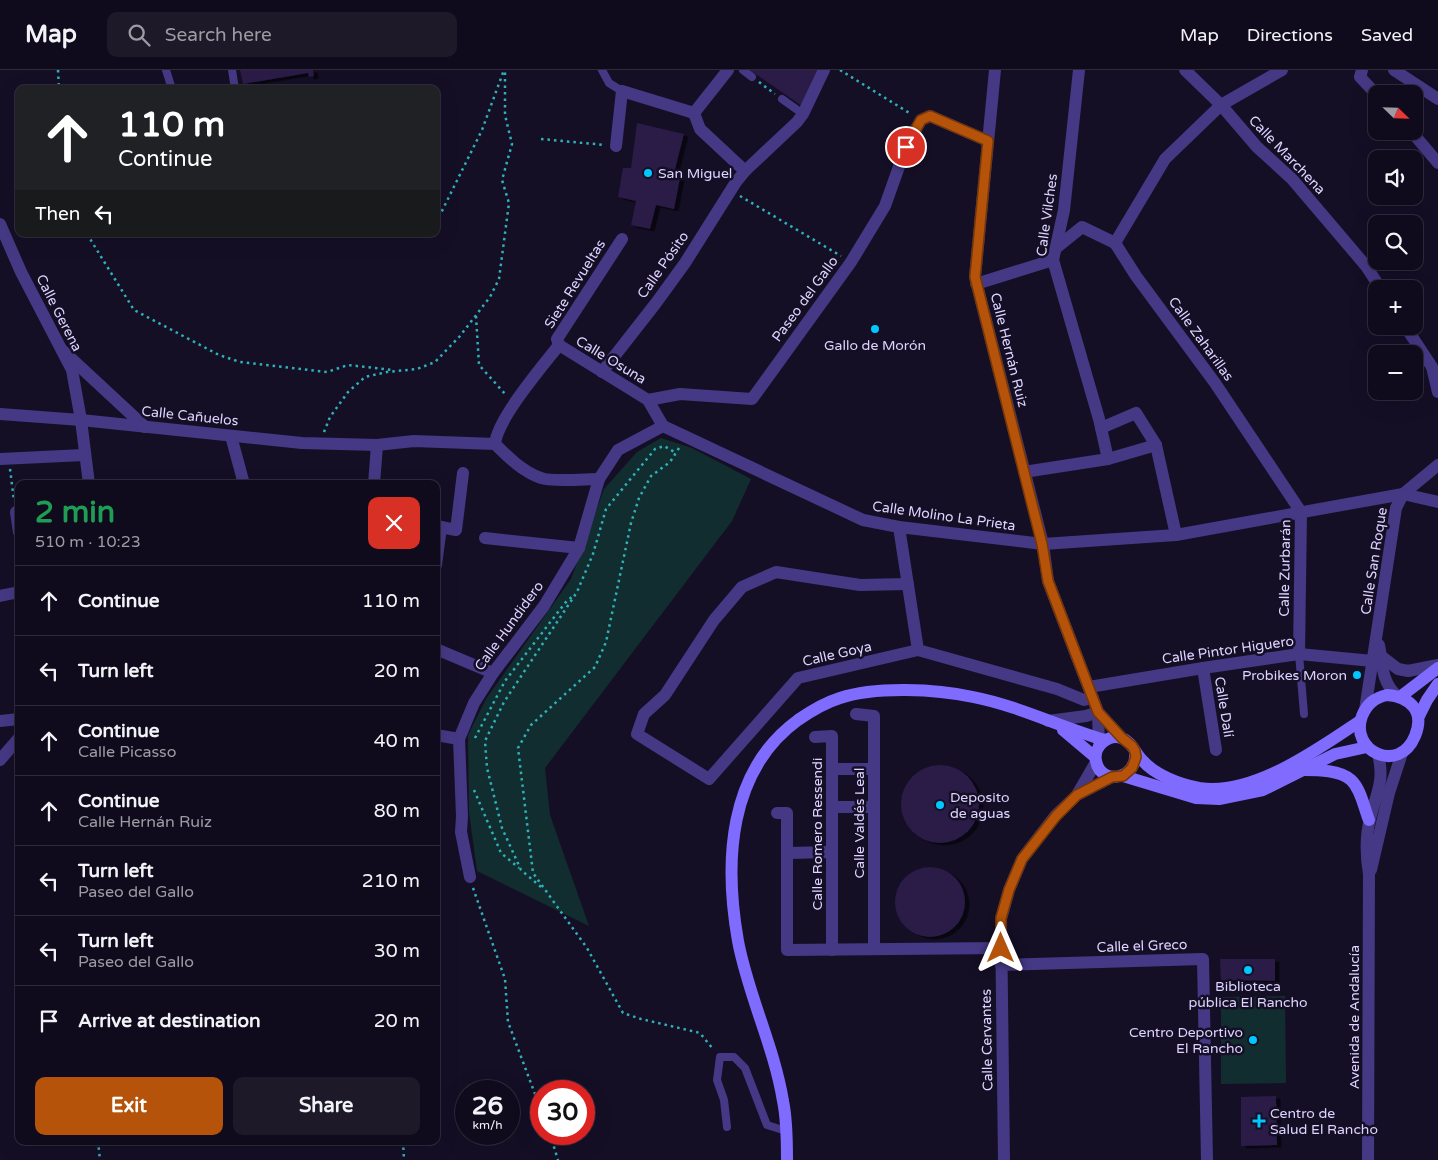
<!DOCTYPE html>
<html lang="en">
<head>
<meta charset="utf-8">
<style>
  body { margin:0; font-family:"Varela Round",sans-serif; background:#1e1929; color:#f1f3f6; height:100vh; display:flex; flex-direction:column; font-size:19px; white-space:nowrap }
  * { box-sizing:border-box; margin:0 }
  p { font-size:16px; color:#9c9ba3 }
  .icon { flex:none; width:28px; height:28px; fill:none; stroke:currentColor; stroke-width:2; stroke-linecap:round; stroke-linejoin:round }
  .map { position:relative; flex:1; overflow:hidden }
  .details { position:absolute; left:15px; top:410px; width:425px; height:665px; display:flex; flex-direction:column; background:#100b1c; border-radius:10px; box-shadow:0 5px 20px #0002,0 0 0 1px #302b3b }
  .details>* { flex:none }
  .hud { position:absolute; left:15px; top:15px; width:425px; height:152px; border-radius:10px; box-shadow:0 5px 20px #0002,0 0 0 1px #302b3b; background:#202124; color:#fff; overflow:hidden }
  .needle { width:32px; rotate:113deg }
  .fabs { position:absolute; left:1368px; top:15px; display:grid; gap:10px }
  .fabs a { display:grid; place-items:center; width:55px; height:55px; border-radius:10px; background:#100b1c; box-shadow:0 5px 20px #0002,0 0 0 1px #302b3b; font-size:25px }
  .speed { position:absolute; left:455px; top:1010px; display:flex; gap:10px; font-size:25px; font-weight:700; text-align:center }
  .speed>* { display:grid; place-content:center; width:65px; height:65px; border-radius:50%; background:#100b1c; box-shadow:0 5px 20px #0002,0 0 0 1px #302b3b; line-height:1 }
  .speed small { font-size:12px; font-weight:400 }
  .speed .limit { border:8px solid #d22; background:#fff; color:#111 }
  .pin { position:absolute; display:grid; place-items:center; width:42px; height:42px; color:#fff; margin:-21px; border:2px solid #fff; border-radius:50%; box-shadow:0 1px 5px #0007 }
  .me { position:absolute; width:55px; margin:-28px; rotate:0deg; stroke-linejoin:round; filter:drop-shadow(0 0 4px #0008) }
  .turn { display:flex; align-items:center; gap:18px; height:105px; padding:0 20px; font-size:22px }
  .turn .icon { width:65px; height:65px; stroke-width:2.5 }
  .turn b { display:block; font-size:35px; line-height:42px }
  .then { display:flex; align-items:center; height:48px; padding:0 20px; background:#0003; gap:10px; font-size:19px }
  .round { display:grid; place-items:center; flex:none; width:52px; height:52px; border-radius:10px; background:#1e1929 }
  .head { display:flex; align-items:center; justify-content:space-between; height:85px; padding:0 20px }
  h1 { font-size:30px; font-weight:700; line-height:38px; color:#1e9e55 }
  .primary-button { display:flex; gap:10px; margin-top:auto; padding:10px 20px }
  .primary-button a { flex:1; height:58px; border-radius:10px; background:#b45309; color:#fff; font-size:20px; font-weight:700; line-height:58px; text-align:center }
  .primary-button a+a { background:#1e1929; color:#f1f3f6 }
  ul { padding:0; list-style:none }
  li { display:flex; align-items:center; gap:15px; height:70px; padding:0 20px; border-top:1px solid #302b3b }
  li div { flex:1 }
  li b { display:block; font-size:19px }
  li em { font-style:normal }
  header { display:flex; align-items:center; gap:30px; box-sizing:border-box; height:70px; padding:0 25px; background:#100b1c; border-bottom:1px solid #302b3b }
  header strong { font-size:24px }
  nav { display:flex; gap:28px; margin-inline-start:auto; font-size:18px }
  .search { width:350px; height:45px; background:#1e1929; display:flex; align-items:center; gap:12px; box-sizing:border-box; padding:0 18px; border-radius:10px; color:#9c9ba3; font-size:19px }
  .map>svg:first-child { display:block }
  .green { fill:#122d30 }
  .building { fill:#291b47; filter:url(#shadow) }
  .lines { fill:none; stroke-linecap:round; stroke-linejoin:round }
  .path { stroke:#2eb1b9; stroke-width:2.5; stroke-dasharray:2.5 4; stroke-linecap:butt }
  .service { stroke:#453985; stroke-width:8 }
  .pedestrian { stroke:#453985; stroke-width:12 }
  .minor { stroke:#453985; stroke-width:12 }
  .tertiary { stroke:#453985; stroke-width:12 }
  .secondary { stroke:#806bff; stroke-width:12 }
  .route-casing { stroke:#753606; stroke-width:12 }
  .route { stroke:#b45309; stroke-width:9 }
  .poi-dot { fill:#00c7ff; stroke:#150f26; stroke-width:2 }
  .labels { text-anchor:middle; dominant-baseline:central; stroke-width:5; stroke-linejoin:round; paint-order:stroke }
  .street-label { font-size:14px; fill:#ded4ff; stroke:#150f26 }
  .poi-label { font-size:14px; fill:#ded4ff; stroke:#150f26; text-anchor:start }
</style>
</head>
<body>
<header>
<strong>Map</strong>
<div class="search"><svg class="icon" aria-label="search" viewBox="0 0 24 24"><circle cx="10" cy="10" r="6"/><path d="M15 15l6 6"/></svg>Search here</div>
<nav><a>Map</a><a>Directions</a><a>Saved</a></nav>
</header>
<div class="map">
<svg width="1438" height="1090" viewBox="0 0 1438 1090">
  <defs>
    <filter id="shadow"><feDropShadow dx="4.5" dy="2.5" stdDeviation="0" flood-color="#0009"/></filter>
  </defs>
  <rect width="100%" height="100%" fill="#150f26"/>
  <g class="green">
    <polygon points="661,368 692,378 751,409 732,451 545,698 550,745 589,856 477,801 469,742 468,665 486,629 571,509 604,419 637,382"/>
    <polygon points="1285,926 1286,1013 1221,1014 1221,927"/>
  </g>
  <g class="building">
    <polygon points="240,0 313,0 314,6 309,7 308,3 243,14"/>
    <polygon points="750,0 820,0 802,36"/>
    <polygon points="637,53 684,64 673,107 680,108 674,139 656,135 650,159 631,155 636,131 618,127 623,98 631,98"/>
    <circle cx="940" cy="734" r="39"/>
    <circle cx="930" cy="832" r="35"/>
    <polygon points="1220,889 1275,889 1275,911 1221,910"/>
    <polygon points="1276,1026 1277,1075 1241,1076 1241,1027"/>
  </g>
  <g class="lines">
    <g class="path">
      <polyline points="58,0 59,19"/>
      <polyline points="840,0 911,44"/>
      <polyline points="759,12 775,24"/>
      <polyline points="541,69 605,75"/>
      <polyline points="740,126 841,186"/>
      <polyline points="436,153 482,60 504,0"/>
      <polyline points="87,164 134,240 219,285 240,292 327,302 348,295 392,300"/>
      <polyline points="428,164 429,168 431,164"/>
      <polyline points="476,246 479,295 506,325"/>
      <polyline points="324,362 330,347 348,322 365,307 387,302 417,299 435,292 460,266 490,227 499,209 509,133 502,110 512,74 505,45 505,0"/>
      <polyline points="679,378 670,392 651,406 639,428 631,453 606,572 595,597 531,655 518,678 533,803 587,878 623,943 641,949 700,963 713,979"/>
      <polyline points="10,399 14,431"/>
      <polyline points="475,668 505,611 565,533 574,525"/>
      <polyline points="474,720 501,783 519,798"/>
      <polyline points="541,817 521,800 502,758 487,698 485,671 504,632 577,522 593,484 606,439 655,379 664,376 676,383"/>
      <polyline points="473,818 505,909 508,952 541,1040"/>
      <polyline points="550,1064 558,1090"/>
      <polyline points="98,1071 100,1090"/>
      <polyline points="403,1071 404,1090"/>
    </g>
    <g class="service">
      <polyline points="166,0 172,19"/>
      <polyline points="232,0 235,19"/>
      <polyline points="602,0 609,13 622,21"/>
      <polyline points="743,0 752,7"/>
      <polyline points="782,29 803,44"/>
      <polyline points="1299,584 1304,644"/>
      <polyline points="727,1057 724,1030 717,1010 720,987 734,987 745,998 767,1055 786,1061"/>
    </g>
    <g class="pedestrian">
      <polyline points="1221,35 1282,0"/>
      <polyline points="1056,178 1082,157 1115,173"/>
      <polyline points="976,214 1053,190"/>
      <polyline points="559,275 557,269 622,169"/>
      <polyline points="62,280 145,357"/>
    </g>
    <g class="minor">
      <polyline points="995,0 975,207 1043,474"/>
      <polyline points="1079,0 1064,140 1053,190 1099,349 1108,389 1156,375"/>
      <polyline points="1362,0 1360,7 1376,24"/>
      <polyline points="1221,35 1165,89 1115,173 1136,206 1215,313 1301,442 1299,584"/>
      <polyline points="694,43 700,59 745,101"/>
      <polyline points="694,43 728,0"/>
      <polyline points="1411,61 1438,93"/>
      <polyline points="616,76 622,21 694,43"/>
      <polyline points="0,154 21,202 72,300 81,350 89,414"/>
      <polyline points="602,302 656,233 685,193 736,112 745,101 797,52 803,44 824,0"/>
      <polyline points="648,330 680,324 752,329 851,192 885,136 906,77 921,50 930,46 988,71"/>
      <polyline points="1101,358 1136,343 1156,375 1176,465"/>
      <polyline points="231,366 244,414"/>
      <polyline points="0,389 84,385"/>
      <polyline points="1024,402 1108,389"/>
      <polyline points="374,414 377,375"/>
      <polyline points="16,442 19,462"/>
      <polyline points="436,456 456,460 463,403"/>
      <polyline points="485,468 579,478"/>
      <polyline points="436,495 441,457"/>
      <polyline points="908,514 860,515 776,502 742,517 714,550 665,625 644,644 637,664 709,709 798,608 918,580"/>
      <polyline points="0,526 19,522"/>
      <polyline points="1203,598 1216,680"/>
      <polyline points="856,644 874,646 874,879"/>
      <polyline points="0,651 19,649"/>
      <polyline points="436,665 459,669"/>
      <polyline points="815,667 832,666 832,880"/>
      <polyline points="832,699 874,699"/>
      <polyline points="1077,725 1096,692"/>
      <polyline points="832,737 874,737"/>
      <polyline points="777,743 787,743 787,880 1001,878"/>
      <polyline points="787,783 832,782"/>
      <polyline points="470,807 461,762 462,746 459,669 474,633 493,603"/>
      <polyline points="1001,895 1203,889 1207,1090"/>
      <polyline points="1004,1090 1001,849 1009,820 1022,789 1056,745 1077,725 1112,707"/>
    </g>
    <g class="tertiary">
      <polyline points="1185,0 1221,35 1257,77 1292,109 1366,196 1381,219"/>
      <polyline points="1394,0 1438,29"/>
      <polyline points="1405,256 1432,297 1438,322"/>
      <path d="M0,344L81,350L302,373L377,375L414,371L495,374C508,387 523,402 541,408C551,412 586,409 599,409"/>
      <polyline points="663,356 863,450 899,457 1043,474 1176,465 1403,424"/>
      <path d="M495,374C497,349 542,297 559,275L648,330L663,356"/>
      <polyline points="1438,395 1403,424 1438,432"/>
      <polyline points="899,457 918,580 1057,619 1084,630 1093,628"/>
      <polyline points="1043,474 1048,511 1098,642 1099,675"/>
      <path d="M1379,575C1383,595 1381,610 1396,625"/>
      <polyline points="436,579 493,603 544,536 579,478 599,409 618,380 663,356"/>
      <polyline points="1381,586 1398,599 1408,601 1438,595"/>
      <polyline points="1089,617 1203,598 1299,584 1373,591"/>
      <polyline points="1365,640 1396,438 1403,424"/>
      <polyline points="1098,642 1122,668"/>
      <polyline points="1048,651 1086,646 1098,642"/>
      <polyline points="0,690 19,668"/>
      <polyline points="1371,800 1389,723 1402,683"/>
      <path d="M1368,1090L1369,804C1366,786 1365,768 1370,749C1376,723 1385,712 1378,684"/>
    </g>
    <g class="secondary">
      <path d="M1387,625C1411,627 1425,642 1415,666C1399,705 1349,681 1362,646C1367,634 1374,628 1387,625Z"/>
      <polyline points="1400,627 1438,598"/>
      <polyline points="1419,646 1427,630 1438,614"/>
      <polyline points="1063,660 1095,687"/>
      <path d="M1135,681C1139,709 1101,717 1096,691C1093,677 1108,663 1122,668C1132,672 1135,683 1142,690C1155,705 1179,714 1199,718C1252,727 1318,679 1360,651"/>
      <path d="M1304,700C1318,700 1340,700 1351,710C1361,719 1364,738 1369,750"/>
      <polyline points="1123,706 1196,728 1219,729 1263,720 1335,684 1367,677"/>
      <path d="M787,1090C787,1071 787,1050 783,1031C774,976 748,925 738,871C724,792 728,701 798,650C811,641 824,633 840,628C876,616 936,619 973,627C1019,636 1060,657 1105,670"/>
    </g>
  </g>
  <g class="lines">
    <g class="route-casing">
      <polyline id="route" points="906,77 921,50 930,46 988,71 975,207 1042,474 1048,511 1098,642 1122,668 1132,676 1135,681 1136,687 1132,698 1123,706 1112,707 1077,725 1056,746 1022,789 1009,820 1001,848 1001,878"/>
    </g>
    <use href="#route" class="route"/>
  </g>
  <g class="poi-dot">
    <circle cx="648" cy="103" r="5"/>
    <circle cx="875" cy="259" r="5"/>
    <circle cx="1357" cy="605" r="5"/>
    <circle cx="940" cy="735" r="5"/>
    <circle cx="1248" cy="900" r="5"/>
    <circle cx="1253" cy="970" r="5"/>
    <path d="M1256.5 1043.5h5v5h5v5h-5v5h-5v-5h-5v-5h5z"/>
  </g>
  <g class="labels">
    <g class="street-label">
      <text transform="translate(1287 85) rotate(46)">Calle Marchena</text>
      <text transform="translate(1047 145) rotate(-82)">Calle Vilches</text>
      <text transform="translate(663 195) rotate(-55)">Calle Pósito</text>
      <text transform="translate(575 214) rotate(-58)">Siete Revueltas</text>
      <text transform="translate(805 229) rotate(-54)">Paseo del Gallo</text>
      <text transform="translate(59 243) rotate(63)">Calle Gerena</text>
      <text transform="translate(1201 269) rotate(54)">Calle Zaharillas</text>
      <text transform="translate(1009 280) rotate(76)">Calle Hernán Ruiz</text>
      <text transform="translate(611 290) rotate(31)">Calle Osuna</text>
      <text transform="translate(190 346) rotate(6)">Calle Cañuelos</text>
      <text transform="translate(944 446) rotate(8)">Calle Molino La Prieta</text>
      <text transform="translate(1374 491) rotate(-81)">Calle San Roque</text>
      <text transform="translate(1285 498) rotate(-89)">Calle Zurbarán</text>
      <text transform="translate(509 556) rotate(-54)">Calle Hundidero</text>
      <text transform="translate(1228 580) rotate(-8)">Calle Pintor Higuero</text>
      <text transform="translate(837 584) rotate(-13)">Calle Goya</text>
      <text transform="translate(1224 637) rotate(81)">Calle Dalí</text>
      <text transform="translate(859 753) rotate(-90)">Calle Valdés Leal</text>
      <text transform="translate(817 764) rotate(-90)">Calle Romero Ressendi</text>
      <text transform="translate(1142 876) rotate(-2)">Calle el Greco</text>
      <text transform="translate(1354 947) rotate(-90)">Avenida de Andalucía</text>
      <text transform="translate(987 970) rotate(-91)">Calle Cervantes</text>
    </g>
    <g class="poi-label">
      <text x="658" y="103">San Miguel</text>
      <text x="875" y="275" text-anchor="middle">Gallo de Morón</text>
      <text x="1347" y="605" text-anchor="end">Probikes Moron</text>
      <text x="950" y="727">Deposito<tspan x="950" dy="16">de aguas</tspan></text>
      <text x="1248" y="916" text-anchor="middle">Biblioteca<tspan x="1248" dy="16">pública El Rancho</tspan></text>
      <text x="1243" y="962" text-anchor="end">Centro Deportivo<tspan x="1243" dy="16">El Rancho</tspan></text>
      <text x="1270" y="1043">Centro de<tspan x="1270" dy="16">Salud El Rancho</tspan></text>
    </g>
  </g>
</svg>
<div class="fabs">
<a><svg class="needle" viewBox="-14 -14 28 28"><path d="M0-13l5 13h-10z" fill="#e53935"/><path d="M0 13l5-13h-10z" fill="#9c9ba3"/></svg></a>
<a><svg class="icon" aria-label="sound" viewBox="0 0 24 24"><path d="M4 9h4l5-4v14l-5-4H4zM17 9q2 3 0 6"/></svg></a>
<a><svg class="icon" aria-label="search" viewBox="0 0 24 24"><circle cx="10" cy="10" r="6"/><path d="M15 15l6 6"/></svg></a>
<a>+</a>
<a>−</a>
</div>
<div class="speed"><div>26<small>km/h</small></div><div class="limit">30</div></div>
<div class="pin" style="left:906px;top:77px;background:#d93025"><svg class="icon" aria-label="arrive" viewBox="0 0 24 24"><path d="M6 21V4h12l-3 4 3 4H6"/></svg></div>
<svg class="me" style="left:1001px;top:878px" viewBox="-20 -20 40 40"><path d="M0-17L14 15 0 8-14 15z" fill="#b45309" stroke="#fff" stroke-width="4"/></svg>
<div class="hud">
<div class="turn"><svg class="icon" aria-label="ahead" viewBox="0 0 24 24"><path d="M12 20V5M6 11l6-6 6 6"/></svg><div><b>110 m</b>Continue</div></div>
<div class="then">Then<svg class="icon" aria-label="left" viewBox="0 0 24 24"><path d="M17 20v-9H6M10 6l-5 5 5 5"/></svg></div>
</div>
<section class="details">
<div class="head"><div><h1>2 min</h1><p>510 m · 10:23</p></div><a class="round" style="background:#d93025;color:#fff"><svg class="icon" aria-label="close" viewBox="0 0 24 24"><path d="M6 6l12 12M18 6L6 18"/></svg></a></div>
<ul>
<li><svg class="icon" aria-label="ahead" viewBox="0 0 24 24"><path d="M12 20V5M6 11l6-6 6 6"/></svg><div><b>Continue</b></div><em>110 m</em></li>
<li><svg class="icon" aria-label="left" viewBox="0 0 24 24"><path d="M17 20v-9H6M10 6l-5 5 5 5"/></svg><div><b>Turn left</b></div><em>20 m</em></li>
<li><svg class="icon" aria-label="ahead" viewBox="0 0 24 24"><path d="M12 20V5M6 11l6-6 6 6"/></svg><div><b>Continue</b><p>Calle Picasso</p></div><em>40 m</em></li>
<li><svg class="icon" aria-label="ahead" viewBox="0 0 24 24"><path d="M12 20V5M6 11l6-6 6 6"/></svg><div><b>Continue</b><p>Calle Hernán Ruiz</p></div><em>80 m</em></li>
<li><svg class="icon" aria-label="left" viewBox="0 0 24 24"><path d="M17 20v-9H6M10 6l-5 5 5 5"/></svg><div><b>Turn left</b><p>Paseo del Gallo</p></div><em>210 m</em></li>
<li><svg class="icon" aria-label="left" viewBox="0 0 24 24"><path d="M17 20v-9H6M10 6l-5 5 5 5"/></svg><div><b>Turn left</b><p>Paseo del Gallo</p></div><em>30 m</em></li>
<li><svg class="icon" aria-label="arrive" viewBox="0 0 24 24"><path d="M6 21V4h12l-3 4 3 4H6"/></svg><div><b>Arrive at destination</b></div><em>20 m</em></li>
</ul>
<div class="primary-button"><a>Exit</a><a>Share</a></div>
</section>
</div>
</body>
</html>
